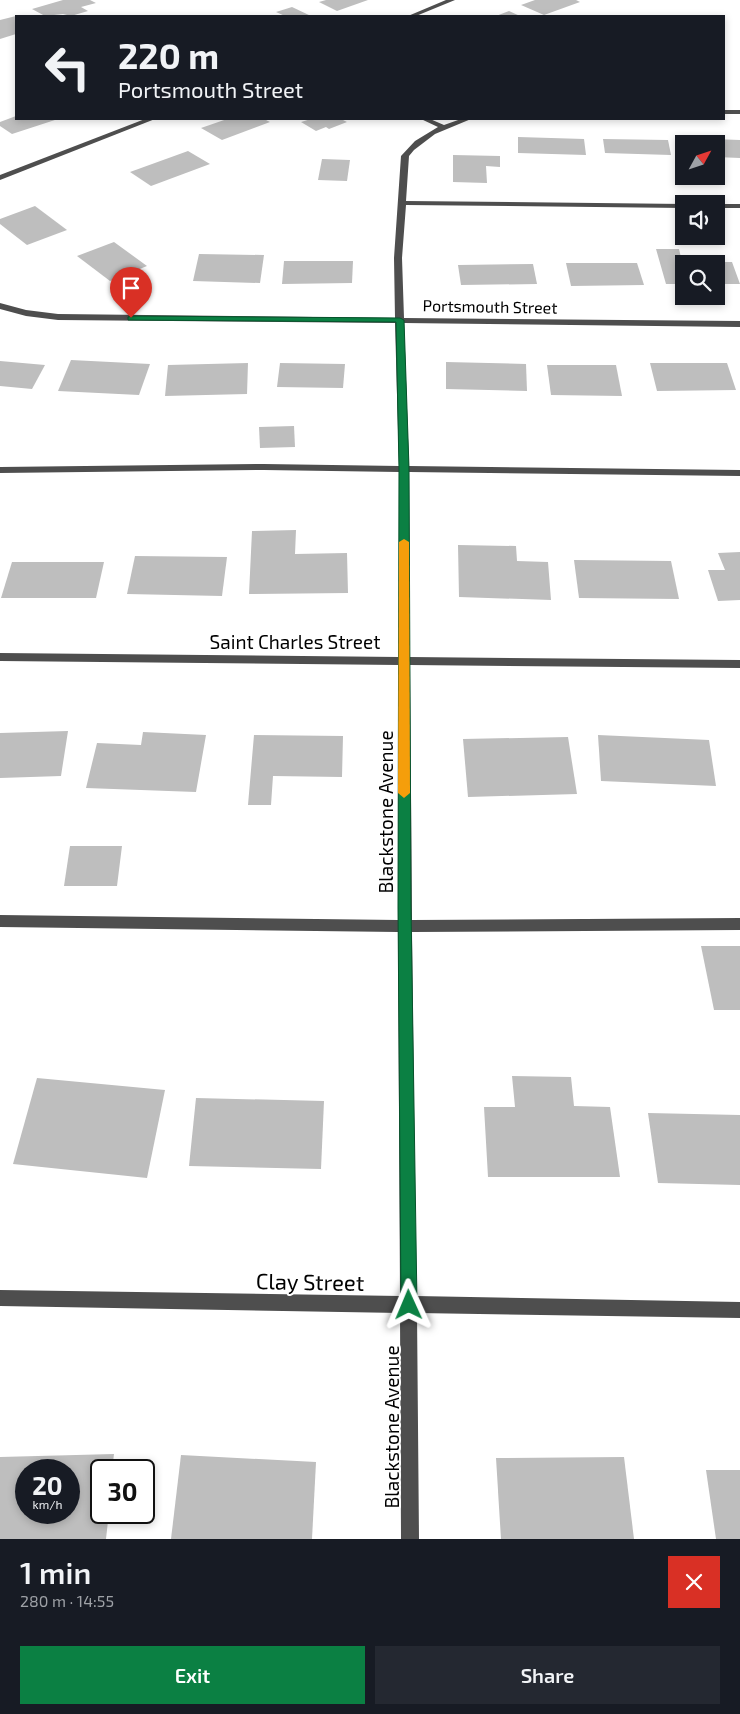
<!DOCTYPE html>
<html lang="en">
<head>
<meta charset="utf-8">
<style>
  body { margin:0; font-family:"Exo 2",sans-serif; background:#242831; color:#f1f3f6; height:100vh; display:flex; flex-direction:column; font-size:19px; white-space:nowrap }
  * { box-sizing:border-box; margin:0 }
  p { font-size:16px; color:#9ea1a6 }
  .icon { flex:none; width:28px; height:28px; fill:none; stroke:currentColor; stroke-width:2; stroke-linecap:round; stroke-linejoin:round }
  .map { position:relative; height:1539px; overflow:hidden }
  .panel { display:flex; flex-direction:column; background:#171b24; flex:1 }
  .panel>* { flex:none }
  .hud { position:absolute; left:15px; top:15px; width:710px; height:105px; border-radius:0px; box-shadow:0 2px 8px #0003; background:#171b24; color:#f1f3f6; overflow:hidden }
  .needle { width:32px; rotate:50deg }
  .controls { position:absolute; left:675px; top:135px; display:grid; gap:10px }
  .controls a { display:grid; place-items:center; width:50px; height:50px; border-radius:0px; background:#171b24; box-shadow:0 2px 8px #0003; font-size:25px }
  .speed { position:absolute; left:15px; top:1459px; display:flex; gap:10px; font-size:25px; font-weight:700; text-align:center }
  .speed>* { display:grid; place-content:center; width:65px; height:65px; border-radius:50%; background:#171b24; box-shadow:0 2px 8px #0003; line-height:1 }
  .speed small { font-size:12px; font-weight:400 }
  .speed .limit { border:2px solid #111; border-radius:8px; background:#fff; color:#111 }
  .pin { position:absolute; display:grid; place-items:center; width:42px; height:42px; color:#fff; margin:-51px -21px; border-radius:50% 50% 50% 0; rotate:-45deg; box-shadow:0 0 5px #0007 }
  .pin .icon { rotate:45deg }
  .me { position:absolute; width:55px; margin:-28px; rotate:359deg; stroke-linejoin:round; filter:drop-shadow(0 0 4px #0008) }
  .turn { display:flex; align-items:center; gap:18px; height:105px; padding:0 20px; font-size:22px }
  .turn .icon { width:65px; height:65px; stroke-width:2.5 }
  .turn b { display:block; font-size:35px; line-height:42px }
  .round { display:grid; place-items:center; flex:none; width:52px; height:52px; border-radius:0px; background:#242831 }
  .headline { display:flex; align-items:center; justify-content:space-between; height:85px; padding:0 20px }
  h1 { font-size:30px; font-weight:600; line-height:38px }
  .button { display:flex; gap:10px; margin-top:auto; padding:10px 20px }
  .button a { flex:1; height:58px; border-radius:0px; background:#0b8043; color:#fff; font-size:20px; font-weight:600; line-height:58px; text-align:center }
  .button a+a { background:#242831; color:#f1f3f6 }
  .map>svg:first-child { display:block }
  .building { fill:#bebebe; fill-rule:evenodd }
  .lines { fill:none; stroke-linecap:round; stroke-linejoin:round }
  .minor { fill:#4e4e4e; fill-rule:evenodd }
  .route { fill:#0b8043; stroke:#07532c }
  .slow { fill:#f59e0b }
  .labels { text-anchor:middle; dominant-baseline:central; stroke-width:4; stroke-linejoin:round; paint-order:stroke }
  .far-street-label { font-size:16px; fill:#000; stroke:#fff }
  .street-label { font-size:19px; fill:#000; stroke:#fff }
  .near-street-label { font-size:22px; fill:#000; stroke:#fff }
</style>
</head>
<body>
<div class="map">
<svg width="740" height="1539" viewBox="0 0 740 1539">
  <rect width="100%" height="100%" fill="#fff"/>
  <g class="building">
    <polygon points="63,0 90,0 96,3 81,7 88,11 71,16 63,14 45,16 32,9"/>
    <polygon points="326,0 368,0 337,11 319,2"/>
    <polygon points="535,0 576,0 580,2 544,15 521,5"/>
    <polygon points="292,7 311,16 285,16 276,12"/>
    <polygon points="509,11 520,16 496,16"/>
    <polygon points="16,16 16,34 0,39 0,20"/>
    <polygon points="16,116 16,119 58,119 12,134 0,126 0,122"/>
    <polygon points="227,119 264,119 270,122 222,140 201,128"/>
    <polygon points="311,119 341,119 347,122 329,129 326,127 316,131 301,122"/>
    <polygon points="518,137 584,139 586,155 518,153"/>
    <polygon points="685,138 740,140 740,158 716,157 716,144 686,144"/>
    <polygon points="603,139 668,140 671,155 605,153"/>
    <polygon points="188,151 210,164 151,186 130,172"/>
    <polygon points="453,155 500,156 500,167 486,166 487,183 453,182"/>
    <polygon points="322,159 350,160 347,181 318,180"/>
    <polygon points="35,206 67,230 27,245 0,224 0,219"/>
    <polygon points="114,242 147,266 110,281 77,256"/>
    <polygon points="656,249 679,249 682,262 732,262 740,284 716,284 716,264 684,264 684,284 666,284"/>
    <polygon points="199,254 264,255 260,283 193,281"/>
    <polygon points="284,261 353,261 352,283 282,284"/>
    <polygon points="566,263 637,263 644,285 571,286"/>
    <polygon points="533,264 537,284 461,285 458,265"/>
    <polygon points="71,360 150,364 139,395 58,391"/>
    <polygon points="0,361 45,365 32,389 0,386"/>
    <polygon points="446,362 526,364 527,391 446,389"/>
    <polygon points="248,363 247,394 165,396 168,365"/>
    <polygon points="280,363 345,364 343,388 277,387"/>
    <polygon points="650,363 727,363 736,390 657,391"/>
    <polygon points="547,365 616,365 622,396 551,395"/>
    <polygon points="294,426 295,447 260,448 259,427"/>
    <polygon points="296,530 295,554 347,553 348,593 249,594 252,531"/>
    <polygon points="458,545 516,546 517,561 548,562 551,600 459,597"/>
    <polygon points="740,552 740,600 718,601 708,570 725,570 718,553"/>
    <polygon points="135,556 227,557 222,596 127,594"/>
    <polygon points="574,560 671,561 679,599 579,598"/>
    <polygon points="12,562 104,562 96,598 1,598"/>
    <polygon points="68,731 61,776 0,778 0,733"/>
    <polygon points="143,732 206,735 196,792 86,788 97,743 141,745"/>
    <polygon points="254,735 343,736 342,777 273,776 271,805 248,805"/>
    <polygon points="598,735 709,740 716,786 601,781"/>
    <polygon points="568,737 577,794 468,797 463,739"/>
    <polygon points="70,846 122,846 117,886 64,886"/>
    <polygon points="701,946 740,946 740,1010 714,1010"/>
    <polygon points="512,1076 571,1077 574,1106 610,1107 620,1177 488,1177 484,1107 515,1107"/>
    <polygon points="37,1078 165,1090 147,1178 13,1164"/>
    <polygon points="196,1098 324,1101 321,1169 189,1166"/>
    <polygon points="648,1113 740,1115 740,1185 658,1183"/>
    <path d="M114,1454L112,1470H101V1512H109L106,1539H0V1457ZM26,1470H69V1512H26Z"/>
    <polygon points="181,1455 316,1462 312,1539 171,1539"/>
    <polygon points="624,1457 634,1539 501,1539 496,1458"/>
    <polygon points="706,1470 740,1470 740,1539 716,1539"/>
  </g>
  <g class="lines">
    <g class="minor">
      <polygon points="446,0 455,0 416,16 408,16"/>
      <rect x="724" y="110" width="16" height="4"/>
      <polygon points="145,119 155,119 0,180 0,175"/>
      <polygon points="421,119 430,119 444,125 461,119 471,119 435,134 414,150 409,156 406,201 685,204 684,208 406,205 402,258 404,318 740,321 740,327 404,323 409,466 740,470 740,476 409,472 410,657 740,660 740,668 410,665 412,920 740,918 740,930 412,932 416,1296 740,1302 740,1318 417,1313 419,1539 401,1539 400,1313 0,1306 0,1290 400,1296 398,932 0,927 0,915 398,920 399,665 0,661 0,653 399,657 399,472 264,470 0,473 0,467 264,464 399,466 395,323 58,320 26,316 0,309 0,303 26,310 58,314 395,318 394,258 401,156 415,141 438,127"/>
      <polygon points="715,204 740,204 740,208 716,208"/>
    </g>
  </g>
  <polygon class="route" points="131,316 400,318 404,320 409,468 411,907 417,1305 415,1311 409,1313 404,1311 401,1305 398,907 399,468 396,322 128,320 128,317"/>
  <polygon class="slow" points="404,539 409,542 410,793 404,798 398,793 399,542"/>
  <g class="labels">
    <g class="far-street-label">
      <text transform="translate(490 306) rotate(1)">Portsmouth Street</text>
    </g>
    <g class="street-label">
      <text x="295" y="641">Saint Charles Street</text>
      <text transform="translate(385 812) rotate(-90)">Blackstone Avenue</text>
      <text transform="translate(391 1427) rotate(-90)">Blackstone Avenue</text>
    </g>
    <g class="near-street-label">
      <text transform="translate(310 1281) rotate(1)">Clay Street</text>
    </g>
  </g>
</svg>
<div class="controls">
<a><svg class="needle" viewBox="-14 -14 28 28"><path d="M0-13l5 13h-10z" fill="#e53935"/><path d="M0 13l5-13h-10z" fill="#9ea1a6"/></svg></a>
<a><svg class="icon" aria-label="sound" viewBox="0 0 24 24"><path d="M4 9h4l5-4v14l-5-4H4zM17 9q2 3 0 6"/></svg></a>
<a><svg class="icon" aria-label="search" viewBox="0 0 24 24"><circle cx="10" cy="10" r="6"/><path d="M15 15l6 6"/></svg></a>
</div>
<div class="speed"><div>20<small>km/h</small></div><div class="limit">30</div></div>
<div class="pin" style="left:131px;top:318px;background:#d93025"><svg class="icon" aria-label="arrive" viewBox="0 0 24 24"><path d="M6 21V4h12l-3 4 3 4H6"/></svg></div>
<svg class="me" style="left:409px;top:1305px" viewBox="-20 -20 40 40"><path d="M0-17L14 15 0 8-14 15z" fill="#0b8043" stroke="#fff" stroke-width="4"/></svg>
<div class="hud">
<div class="turn"><svg class="icon" aria-label="left" viewBox="0 0 24 24"><path d="M17 20v-9H6M10 6l-5 5 5 5"/></svg><div><b>220 m</b>Portsmouth Street</div></div>
</div>
</div>
<section class="panel">
<div class="headline"><div><h1>1 min</h1><p>280 m · 14:55</p></div><a class="round" style="background:#d93025;color:#fff"><svg class="icon" aria-label="close" viewBox="0 0 24 24"><path d="M6 6l12 12M18 6L6 18"/></svg></a></div>
<div class="button"><a>Exit</a><a>Share</a></div>
</section>
</body>
</html>
